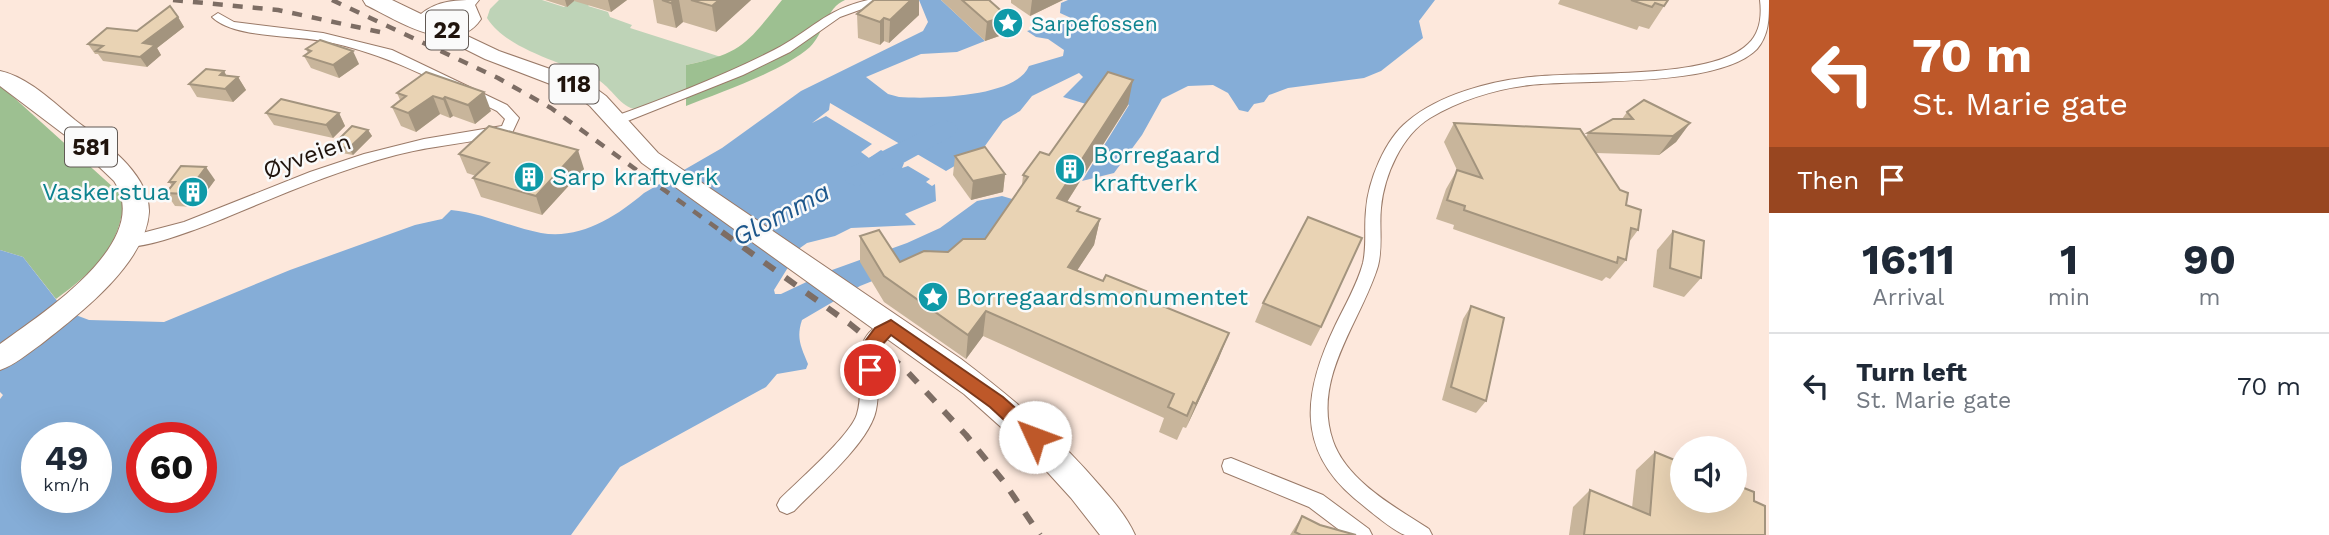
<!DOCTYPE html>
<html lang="en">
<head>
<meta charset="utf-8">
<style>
  body { margin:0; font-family:"Work Sans",sans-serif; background:#f6f6f7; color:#1f2937; height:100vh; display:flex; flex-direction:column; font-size:26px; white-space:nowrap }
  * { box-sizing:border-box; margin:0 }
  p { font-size:23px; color:#747a83 }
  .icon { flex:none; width:38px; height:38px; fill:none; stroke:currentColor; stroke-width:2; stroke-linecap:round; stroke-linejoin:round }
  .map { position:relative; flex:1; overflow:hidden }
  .panel { display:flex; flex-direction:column; background:#fff; width:560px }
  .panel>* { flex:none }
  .banner { background:#be5829; color:#fff; overflow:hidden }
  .fabs { position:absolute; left:1670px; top:436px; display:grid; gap:14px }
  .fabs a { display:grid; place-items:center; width:77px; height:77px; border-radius:50%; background:#fff; box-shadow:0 7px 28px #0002; font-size:35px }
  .speed { position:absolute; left:21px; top:422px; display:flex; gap:14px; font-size:35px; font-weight:700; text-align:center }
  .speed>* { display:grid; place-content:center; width:91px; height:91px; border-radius:50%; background:#fff; box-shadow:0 7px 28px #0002; line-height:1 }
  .speed small { font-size:18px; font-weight:400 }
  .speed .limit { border:10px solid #d22; background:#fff; color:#111 }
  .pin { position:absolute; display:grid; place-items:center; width:60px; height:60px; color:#fff; margin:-30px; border:4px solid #fff; border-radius:50%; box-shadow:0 2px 7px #0007 }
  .me { position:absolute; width:77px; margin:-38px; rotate:313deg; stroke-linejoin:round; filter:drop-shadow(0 0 5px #0008) }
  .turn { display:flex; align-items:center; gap:24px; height:147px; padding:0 28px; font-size:32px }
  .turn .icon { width:91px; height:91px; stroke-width:2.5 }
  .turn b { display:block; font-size:49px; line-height:60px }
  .then { display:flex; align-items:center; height:66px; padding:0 28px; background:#0003; gap:14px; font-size:26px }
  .eta { display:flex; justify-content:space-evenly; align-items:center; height:119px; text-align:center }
  .eta b { font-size:42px; font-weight:700; line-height:49px }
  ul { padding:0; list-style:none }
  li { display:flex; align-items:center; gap:21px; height:105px; padding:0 28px; border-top:2px solid #e0e1e3 }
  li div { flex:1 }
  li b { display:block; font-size:26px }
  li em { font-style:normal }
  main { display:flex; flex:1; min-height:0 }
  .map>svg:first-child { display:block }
  .green { fill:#bed3b7 }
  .forest { fill:#9dc091 }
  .water { fill:#85add7; fill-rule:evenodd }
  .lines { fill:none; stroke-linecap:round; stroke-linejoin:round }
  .river { fill:#85add7; fill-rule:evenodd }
  .street-casing { stroke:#9a7a68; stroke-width:2 }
  .primary-casing { stroke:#9a7a68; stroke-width:2 }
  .highway-casing { stroke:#9a7a68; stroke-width:2 }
  .street { fill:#fff; fill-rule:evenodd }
  .primary { fill:#fff; fill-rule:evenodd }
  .highway { fill:#fff; fill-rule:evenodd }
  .rail-far1 { stroke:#7d6d64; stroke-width:4.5; stroke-dasharray:10 10; stroke-linecap:butt }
  .rail { stroke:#7d6d64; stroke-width:6; stroke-dasharray:13 13; stroke-linecap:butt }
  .wall { fill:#c8b59b }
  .shaded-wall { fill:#a3947e }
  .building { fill:#e9d3b4; stroke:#a3947e; stroke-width:2 }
  .route { fill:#be5829; stroke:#7c391b; stroke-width:2 }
  .labels { text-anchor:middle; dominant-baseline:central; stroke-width:5; stroke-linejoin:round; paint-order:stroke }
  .far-culture-label { font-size:21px; fill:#0d838f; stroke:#fafafa; text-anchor:start }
  .shield { fill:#fafafa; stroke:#615954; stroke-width:2 }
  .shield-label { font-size:23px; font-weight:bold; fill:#20140d }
  .culture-label { font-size:24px; fill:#0d838f; stroke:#fafafa; text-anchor:start }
  .street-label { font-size:24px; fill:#20140d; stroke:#fafafa }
  .water-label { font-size:26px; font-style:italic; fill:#1d578c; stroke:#fafafa }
</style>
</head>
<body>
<main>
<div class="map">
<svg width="1769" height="535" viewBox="0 0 1769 535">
  <rect width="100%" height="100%" fill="#fde8dc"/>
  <path class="green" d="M499,0H542L564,7L573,0H594L588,6L608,12L610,17L632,25L630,28L721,57L686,65V91C677,94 641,109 636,109C622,109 610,86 598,80C565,62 508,51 487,18L490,9Z"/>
  <g class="forest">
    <path d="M782,0H845C826,8 824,33 810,47C783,71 721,92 686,106V65C743,53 747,43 782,0Z"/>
    <path d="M0,85L124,197C121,247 94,271 56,299L23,257L0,250Z"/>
  </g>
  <path class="water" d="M919,0H941L985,41L957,52L921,54L866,77L888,94L899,97C929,99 1016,98 1029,66L1063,56L1064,50L1048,39L1036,37L1027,31L1071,18L1060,13L1061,3L1068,0H1435L1419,21L1423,38L1381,71L1364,78L1288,88L1269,95L1264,102L1254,104L1248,112L1239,110L1228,93L1213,85L1188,86L1162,99L1142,135L1114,173L1082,181L1129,105L1120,100L1086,104L1063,97L1083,77L1079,73L1032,96L1020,111L1003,121L982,150L946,171L830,103L829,110L812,123L826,116L872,144L861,152L869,158L881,150L904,163L902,168L908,166L930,179L926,182L932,186L935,184L936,201L905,214L916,225L851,228L835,236L807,243L800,248L774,290L775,294H781L832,270L907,243L940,228L977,201L1002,196L1019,201L976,263L885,276L860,286L802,320C796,338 801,347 808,364L806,369L777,374L766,387L620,467L571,535H0V399L3,395L0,392V250L23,257L65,311L89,320L164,322L290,270L415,225L442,219L451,210C483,213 510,227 541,233C579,240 616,217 644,193L722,148L801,91L923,31L928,22ZM37,438H96V497H37ZM142,438H201V497H142Z"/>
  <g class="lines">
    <polygon class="river" points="944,120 954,123 958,129 954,135 867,183 857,186 847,183 843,176 847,169"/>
    <g class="street-casing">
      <g id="street">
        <path d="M868,0H887L840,17L790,52L743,75L620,124L615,125L608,121L610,118C666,98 721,77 774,50C811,31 824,10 868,0Z"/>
        <path d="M1760,0H1769C1769,19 1769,35 1757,49C1719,88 1584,79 1530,85C1496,89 1460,100 1430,118C1402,135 1384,175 1381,208C1379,227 1383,246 1378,266C1361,322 1311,378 1333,441C1347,481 1395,507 1429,529L1432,535C1424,535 1413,535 1405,535C1393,531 1365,507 1354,498C1294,447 1305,389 1335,326C1345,305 1357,285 1363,263C1367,245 1364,228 1366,210C1368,181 1385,139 1408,121C1440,94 1491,81 1531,77C1583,71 1712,80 1748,44C1760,33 1762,16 1760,0Z"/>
        <path d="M218,13L234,22L323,33L392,50L507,105L519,118L512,133C474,143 434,145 396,155C335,171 278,196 220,220C200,228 141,251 123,246L120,242L123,238L184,222L310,172L364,154L424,139L502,126L505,119L497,111C440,83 385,52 322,41C292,35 233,38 212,17Z"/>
        <path d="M891,320L897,321L899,326L877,350C877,369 880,391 876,410C870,442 817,487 794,511L787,514L780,511L777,505L780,499C798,481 851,435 857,414C868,379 842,335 891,320Z"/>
        <polygon points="1231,458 1323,495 1369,529 1372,535 1346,535 1309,507 1224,472 1222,466 1224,460"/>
      </g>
    </g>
    <g class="primary-casing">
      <g id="primary">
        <path d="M442,24L499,51L587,82L606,96L658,153L961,359C1011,397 1060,438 1101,487C1114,502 1127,517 1135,535H1100L1071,498L1031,454L964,394L642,163L590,106L571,92L485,59L435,34L432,30L435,26Z"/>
        <path d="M0,71C28,77 53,102 75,120C102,141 150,173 149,212C146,264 77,316 40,345C27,354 15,365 0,370V344C41,314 155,242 114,181L70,139L0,86Z"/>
      </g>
    </g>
    <g class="highway-casing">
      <path id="highway" d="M363,0H392L421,14C438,0 457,0 479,0L475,5L481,19C454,59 397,20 366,5ZM451,14L458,17L449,23L439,22Z"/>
    </g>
    <use href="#street" class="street"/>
    <use href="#primary" class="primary"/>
    <use href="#highway" class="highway"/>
    <g class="rail-far1">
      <polyline points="173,0 278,10 380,32"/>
      <polyline points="332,0 498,78 551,108 725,234"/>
    </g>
    <polyline class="rail" points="722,232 850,324 904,368 966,435 1004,482 1040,535"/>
  </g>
  <g class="wall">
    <polygon points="545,0 627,0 611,12 574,1 567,7"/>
    <polygon points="653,0 751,0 716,32 683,22 676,28 657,23"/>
    <polygon points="874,0 919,0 919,15 889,43 884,41 880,45 858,38 857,14"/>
    <polygon points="941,0 989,0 1007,16 1005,34 985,41"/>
    <polygon points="1011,0 1063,0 1030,16 1011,3"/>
    <polygon points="1560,0 1668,0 1649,29 1639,26 1637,30 1558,4"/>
    <polygon points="178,17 184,27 157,48 161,55 147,67 103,61 98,54 95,54 88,44 137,31"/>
    <polygon points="306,49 359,64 339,78 311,68 304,56 308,53"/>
    <polygon points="224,71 226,76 238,77 246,90 233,102 197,97 189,84"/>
    <polygon points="426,72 491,111 475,124 453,116 450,118 440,114 416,132 401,126 392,107 400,100 397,93"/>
    <polygon points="1128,105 1067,202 1080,207 1079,211 1100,219 1094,245 1077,270 1103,281 1146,291 1144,298 1219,358 1186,428 1183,427 1177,440 1159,432 1164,418 983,336 966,359 884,302 860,262 860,236 900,262 948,252 985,239 1022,185 1023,175 1049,155"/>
    <polygon points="1627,112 1690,123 1676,142 1659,155 1596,153 1626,205 1638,230 1629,242 1626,260 1610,279 1606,277 1602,281 1453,229 1454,225 1436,219 1446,189 1457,170 1444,142 1454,123 1586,137 1588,133 1622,119"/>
    <polygon points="266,113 339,113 345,126 333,138 274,125"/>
    <polygon points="368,130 372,136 353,155 336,152 332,146"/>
    <polygon points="459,154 584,169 542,215 481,197 473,178 476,176 467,173"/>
    <polygon points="955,156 1005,174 1003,192 971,200 953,175"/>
    <polygon points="215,180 195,207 175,206 166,193 172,186 169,182"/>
    <polygon points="1673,231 1701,278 1684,297 1653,287 1657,250"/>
    <polygon points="1263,303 1321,327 1311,346 1255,322"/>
    <polygon points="1471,306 1486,401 1476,413 1442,400 1463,319"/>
    <polygon points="1655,452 1754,501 1765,535 1569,535 1573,507 1590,490 1632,508 1636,470"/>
    <polygon points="1302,516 1320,525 1356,535 1290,535"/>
  </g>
  <g class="shaded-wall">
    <polygon points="565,0 574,0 574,1 567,7"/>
    <polygon points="608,0 627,0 611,12"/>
    <polygon points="674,0 679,0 683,22 676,28 671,3"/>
    <polygon points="719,0 751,0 716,32 712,6"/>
    <polygon points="911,0 919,0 919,15 889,43 890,20"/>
    <polygon points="1032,0 1063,0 1030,16"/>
    <polygon points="1007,16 1005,34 985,41 987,22"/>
    <polygon points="178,17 184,27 157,48 161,55 147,67 140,57 143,43"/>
    <polygon points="884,18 884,41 880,45 880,22"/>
    <polygon points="353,51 359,64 339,78 333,65"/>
    <polygon points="224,71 231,84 238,77 246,90 233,102 225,89 220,75"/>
    <polygon points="1133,80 1128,105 1053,224 1057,198"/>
    <polygon points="484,92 491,111 475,124 468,105"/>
    <polygon points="433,96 440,114 416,132 408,113"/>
    <polygon points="445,97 453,116 450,118 443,99"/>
    <polygon points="339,113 345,126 333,138 326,125"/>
    <polygon points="1690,123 1676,142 1659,155 1673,136"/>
    <polygon points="368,130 372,136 353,155 349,148"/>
    <polygon points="578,150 584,169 542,215 536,196"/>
    <polygon points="206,167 215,180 195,207 186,194"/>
    <polygon points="1005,174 1003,192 971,200 973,181"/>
    <polygon points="1100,219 1094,245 1063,292 1068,267"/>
    <polygon points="986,311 983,336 966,359 968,335"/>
    <polygon points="1229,333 1219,358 1186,428 1196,404"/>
  </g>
  <g class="building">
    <polygon points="662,0 674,0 671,3"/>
    <polygon points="691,0 719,0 712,6"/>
    <polygon points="874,0 911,0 890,20 884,18 880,22 857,14"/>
    <polygon points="962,0 989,0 1007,16 987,22"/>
    <polygon points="1631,0 1668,0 1664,6 1655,3 1652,7"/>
    <polygon points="170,6 178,17 143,43 155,45 140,57 96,51 103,46 88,44 107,28 137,31"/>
    <polygon points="320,40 353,51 333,65 304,56 311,51 306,49"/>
    <polygon points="206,69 224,71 220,75 238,77 225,89 189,84"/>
    <polygon points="426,72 484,92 468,105 445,97 443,99 433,96 408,113 392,107 406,96 397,93"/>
    <polygon points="1108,72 1133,80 1057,198 1080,207 1077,211 1100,219 1068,267 1103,281 1106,275 1146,291 1143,298 1229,333 1196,404 1193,402 1187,416 1168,407 1174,394 986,311 968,335 884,276 860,236 879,230 900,262 924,251 948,252 963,239 985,239 1028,177 1023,175 1040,152 1049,155"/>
    <polygon points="281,99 339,113 326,125 266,113"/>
    <polygon points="1644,100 1690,123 1673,136 1588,133 1613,119 1633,119 1627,112"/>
    <polygon points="1454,123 1580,129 1620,190 1628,193 1626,205 1641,210 1638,230 1631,228 1626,260 1618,257 1617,263 1464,210 1465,206 1447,200 1457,170 1482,178"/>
    <polygon points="352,126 368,130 349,148 332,146"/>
    <polygon points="489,126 578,150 536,196 473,178 489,163 459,154"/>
    <polygon points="985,147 1005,174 973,181 955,156"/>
    <polygon points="181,166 206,167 186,194 166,193 175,182 169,182"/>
    <polygon points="1308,217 1362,238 1321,327 1263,303"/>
    <polygon points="1673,231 1704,241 1701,278 1670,268"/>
    <polygon points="1471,306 1504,318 1486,401 1451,387"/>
    <polygon points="1655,452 1682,463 1682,500 1734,500 1734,484 1754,492 1754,501 1765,506 1765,535 1584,535 1590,490 1650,515"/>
    <polygon points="1302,516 1320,525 1356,535 1301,535 1295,532"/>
  </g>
  <polygon class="route" points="891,320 1003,397 1042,432 1045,437 1042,443 1035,445 1029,443 990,407 891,335 877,350 879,370 876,375 864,375 860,348 875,328"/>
  <defs>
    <g id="sight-disc" transform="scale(1.575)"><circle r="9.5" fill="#0f9aa8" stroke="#fafafa"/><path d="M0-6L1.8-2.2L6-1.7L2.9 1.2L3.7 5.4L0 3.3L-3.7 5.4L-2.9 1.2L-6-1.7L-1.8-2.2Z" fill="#fff"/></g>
    <g id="building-disc" transform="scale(1.575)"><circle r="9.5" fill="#0f9aa8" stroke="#fafafa"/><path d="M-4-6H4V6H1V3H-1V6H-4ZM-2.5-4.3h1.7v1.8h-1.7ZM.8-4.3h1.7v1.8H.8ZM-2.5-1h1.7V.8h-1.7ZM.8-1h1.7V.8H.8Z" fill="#fff"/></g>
  </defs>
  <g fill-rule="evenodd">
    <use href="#sight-disc" x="1008" y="23"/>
    <use href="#building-disc" x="1070" y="169"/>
    <use href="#building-disc" x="529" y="177"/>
    <use href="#building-disc" x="193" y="192"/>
    <use href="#sight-disc" x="933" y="297"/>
  </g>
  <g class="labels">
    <g class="far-culture-label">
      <text x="1031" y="23">Sarpefossen</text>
    </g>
    <g class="shield">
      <rect x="426" y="10.5" width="42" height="39" rx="5"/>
      <rect x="549.5" y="64.5" width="49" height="39" rx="5"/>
      <rect x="65" y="127.5" width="52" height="39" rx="5"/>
    </g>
    <g class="shield-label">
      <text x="447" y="30">22</text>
      <text x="574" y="84">118</text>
      <text x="91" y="147">581</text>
    </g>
    <g class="culture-label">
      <text x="1093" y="155">Borregaard<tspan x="1093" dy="28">kraftverk</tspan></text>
      <text x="552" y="177">Sarp kraftverk</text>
      <text x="170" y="192" text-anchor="end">Vaskerstua</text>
      <text x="956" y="297">Borregaardsmonumentet</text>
    </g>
    <g class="street-label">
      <text transform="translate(307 156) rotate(-20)">Øyveien</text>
    </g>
    <g class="water-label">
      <text transform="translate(781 214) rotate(-28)">Glomma</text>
    </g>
  </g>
</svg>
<div class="fabs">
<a><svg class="icon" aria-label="sound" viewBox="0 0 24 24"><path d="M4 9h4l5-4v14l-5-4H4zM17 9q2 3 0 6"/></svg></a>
</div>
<div class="speed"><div>49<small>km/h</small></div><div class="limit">60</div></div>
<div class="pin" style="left:870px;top:370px;background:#d93025"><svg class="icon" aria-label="arrive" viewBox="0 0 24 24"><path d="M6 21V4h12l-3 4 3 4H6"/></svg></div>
<svg class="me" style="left:1035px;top:437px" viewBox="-20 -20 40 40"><circle r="19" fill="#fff"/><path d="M0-13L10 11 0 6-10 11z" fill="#be5829"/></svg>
</div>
<section class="panel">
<div class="banner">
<div class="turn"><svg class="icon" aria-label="left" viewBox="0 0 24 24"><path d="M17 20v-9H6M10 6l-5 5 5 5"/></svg><div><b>70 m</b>St. Marie gate</div></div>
<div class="then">Then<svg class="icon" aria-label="arrive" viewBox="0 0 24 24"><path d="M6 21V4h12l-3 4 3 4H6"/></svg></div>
</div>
<div class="eta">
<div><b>16:11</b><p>Arrival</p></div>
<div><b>1</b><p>min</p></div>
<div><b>90</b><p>m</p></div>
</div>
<ul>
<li><svg class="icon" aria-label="left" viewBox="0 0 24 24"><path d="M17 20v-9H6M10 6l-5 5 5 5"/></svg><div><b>Turn left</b><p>St. Marie gate</p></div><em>70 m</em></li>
</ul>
</section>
</main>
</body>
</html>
